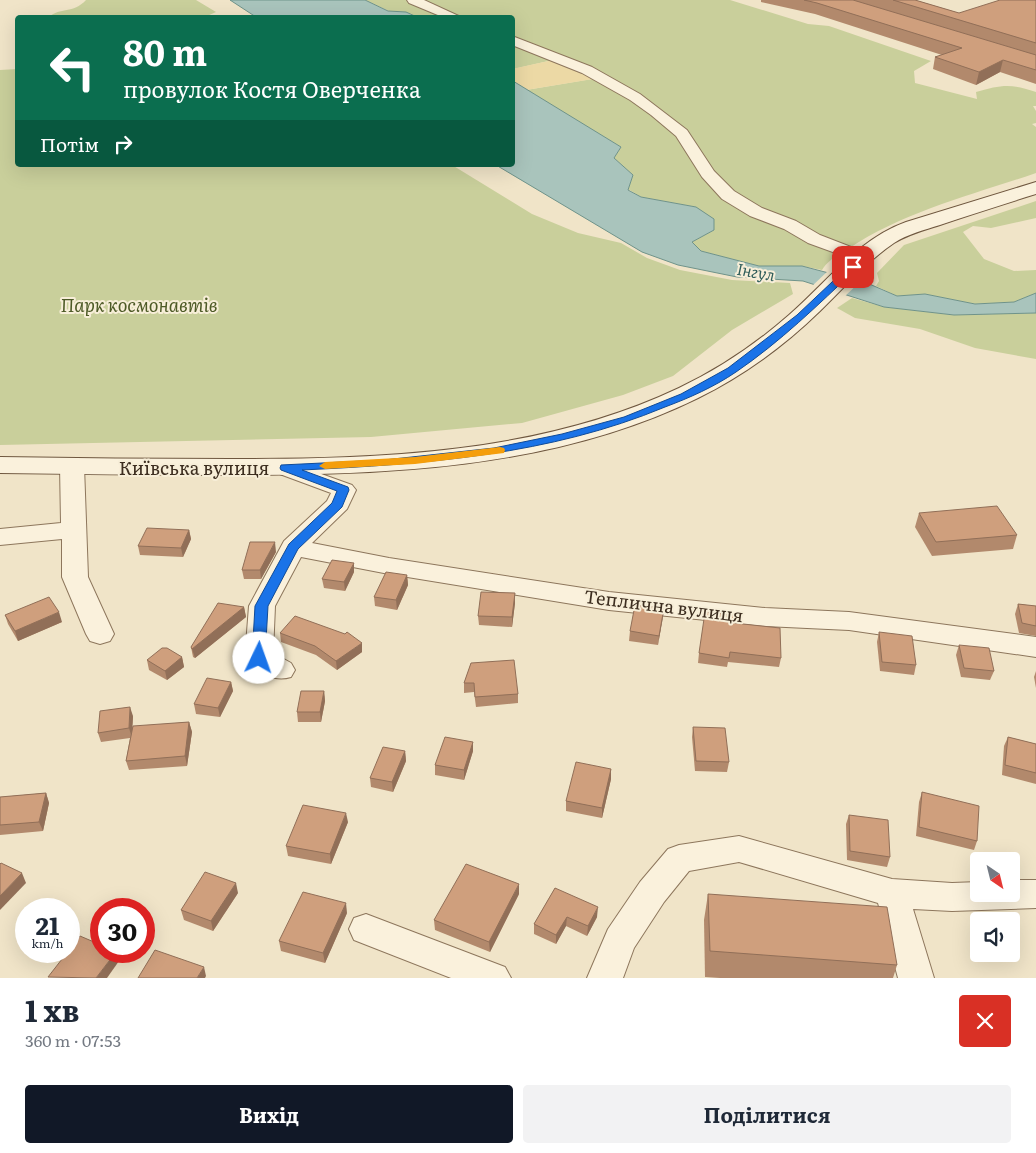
<!DOCTYPE html>
<html lang="uk">
<head>
<meta charset="utf-8">
<style>
  body { margin:0; font-family:Literata,serif; background:#f2f2f3; color:#1f2937; height:100vh; display:flex; flex-direction:column; font-size:19px; white-space:nowrap }
  * { box-sizing:border-box; margin:0 }
  p { font-size:16px; color:#747a83 }
  .icon { flex:none; width:28px; height:28px; fill:none; stroke:currentColor; stroke-width:2; stroke-linecap:round; stroke-linejoin:round }
  .map { position:relative; height:978px; overflow:hidden }
  .panel { display:flex; flex-direction:column; background:#fff; flex:1 }
  .panel>* { flex:none }
  .guide { position:absolute; left:15px; top:15px; width:500px; height:152px; border-radius:5px; box-shadow:0 5px 20px #0002; background:#0b6e4f; color:#fff; overflow:hidden }
  .needle { width:32px; rotate:145deg }
  .controls { position:absolute; left:970px; top:852px; display:grid; gap:10px }
  .controls a { display:grid; place-items:center; width:50px; height:50px; border-radius:5px; background:#fff; box-shadow:0 5px 20px #0002; font-size:25px }
  .speed { position:absolute; left:15px; top:898px; display:flex; gap:10px; font-size:25px; font-weight:700; text-align:center }
  .speed>* { display:grid; place-content:center; width:65px; height:65px; border-radius:50%; background:#fff; box-shadow:0 5px 20px #0002; line-height:1 }
  .speed small { font-size:12px; font-weight:400 }
  .speed .limit { border:8px solid #d22; background:#fff; color:#111 }
  .pin { position:absolute; display:grid; place-items:center; width:42px; height:42px; color:#fff; margin:-21px; border-radius:10px; box-shadow:0 2px 8px #0006 }
  .me { position:absolute; width:55px; margin:-28px; rotate:3deg; stroke-linejoin:round; filter:drop-shadow(0 0 4px #0008) }
  .turn { display:flex; align-items:center; gap:18px; height:105px; padding:0 25px; font-size:22px }
  .turn .icon { width:65px; height:65px; stroke-width:2.5 }
  .turn b { display:block; font-size:35px; line-height:42px }
  .then { display:flex; align-items:center; height:48px; padding:0 25px; background:#0003; gap:10px; font-size:19px }
  .round { display:grid; place-items:center; flex:none; width:52px; height:52px; border-radius:5px; background:#f2f2f3 }
  .head { display:flex; align-items:center; justify-content:space-between; height:85px; padding:0 25px }
  h1 { font-size:30px; font-weight:700; line-height:38px }
  .button { display:flex; gap:10px; margin-top:auto; padding:10px 25px }
  .button a { flex:1; height:58px; border-radius:5px; background:#111827; color:#fff; font-size:20px; font-weight:700; line-height:58px; text-align:center }
  .button a+a { background:#f2f2f3; color:#1f2937 }
  .map>svg:first-child { display:block }
  .green { fill:#c9cf9b }
  .sand { fill:#ecd9a5 }
  .water { fill:#a9c4bc; stroke:#6f938a }
  .pier { fill:#f0e4c8 }
  .lines { fill:none; stroke-linecap:round; stroke-linejoin:round }
  .street-casing { stroke:#8d765c; stroke-width:2 }
  .secondary-casing { stroke:#6f573f; stroke-width:2 }
  .street { fill:#faf1dc; fill-rule:evenodd }
  .secondary { fill:#faf1dc; fill-rule:evenodd }
  .wall { fill:#b2896c }
  .shaded-wall { fill:#916f58 }
  .building { fill:#cf9f7d; stroke:#916f58 }
  .route { fill:#1a73e8; stroke:#114b97 }
  .slow { fill:#f59e0b }
  .labels { text-anchor:middle; dominant-baseline:central; stroke-width:4; stroke-linejoin:round; paint-order:stroke }
  .far-water-label { font-size:16px; font-style:italic; fill:#2f5d5a; stroke:#f7eed8 }
  .park-label { font-size:18px; font-style:italic; fill:#4d5a26; stroke:#f7eed8 }
  .street-label { font-size:18px; fill:#3d2e20; stroke:#f7eed8 }
</style>
</head>
<body>
<div class="map">
<svg width="1036" height="978" viewBox="0 0 1036 978">
  <rect width="100%" height="100%" fill="#f0e4c8"/>
  <g class="green">
    <path d="M86,0H196L216,12L207,16L209,18L49,17C60,7 73,14 86,0Z"/>
    <path d="M365,0H730L808,24L829,26L931,61L914,71L915,83L977,99L976,92C1001,85 1010,83 1036,92V106H1033L1036,111V123L1032,124L1036,127V173C972,195 905,211 848,249C838,255 828,260 822,270L802,266H759L701,251L692,242L714,230L696,207L641,197L628,189L633,175L614,158L621,147L526,90L592,79L553,60L513,69L512,18L417,17L406,12L389,11Z"/>
    <polygon points="17,69 18,165 452,165 532,214 578,233 621,243 647,258 680,270 732,280 790,283 793,294 732,330 673,376 623,395 522,423 371,437 0,445 0,70"/>
    <polygon points="1036,201 1036,218 991,228 973,226 963,232 984,259 1014,271 1036,270 1036,293 1014,302 975,304 925,294 897,296 876,286 879,281 877,273 904,245"/>
    <polygon points="852,298 884,307 954,315 1036,313 1036,359 975,348 920,329 855,318 837,308"/>
  </g>
  <polygon class="sand" points="553,60 593,79 526,90 513,81 512,69"/>
  <g class="water">
    <polygon points="230,0 365,0 388,11 406,12 417,17 256,17"/>
    <polygon points="513,81 621,147 614,158 633,175 628,190 641,197 696,207 714,219 714,230 692,242 701,251 759,266 802,266 867,283 897,296 925,294 975,304 1014,302 1036,293 1036,313 954,315 884,307 803,281 737,277 678,265 642,252 496,165 512,165"/>
  </g>
  <polygon class="pier" points="829,270 863,279 843,298 811,287"/>
  <g class="lines">
    <g class="street-casing">
      <g id="street">
        <polygon points="407,0 424,0 463,18 445,18 409,3"/>
        <polygon points="512,36 592,67 640,94 687,130 714,171 734,191 762,208 796,221 820,235 869,254 872,258 869,262 863,263 808,243 784,229 750,216 722,199 702,177 676,136 651,115 630,100 582,73 512,45"/>
        <polygon points="72,459 80,461 84,466 88,577 114,634 110,641 100,644 90,641 86,634 62,577 62,539 0,545 0,529 61,523 60,466 64,461"/>
        <path d="M285,461L352,485L356,490L347,509L312,543L389,558L609,592L765,608L849,612L1036,637V657L849,630L765,626L609,610L389,574L301,557L275,606L273,653L291,663L295,670L291,677C275,682 253,673 245,658L249,606L284,541L327,501L331,493L277,473L273,468L277,463Z"/>
        <polygon points="739,836 892,879 952,883 979,882 979,894 1011,894 1011,880 1036,880 1036,908 952,911 913,909 934,978 898,978 878,903 739,862 689,871 664,902 634,948 623,978 587,978 608,929 640,882 668,849 679,845"/>
        <polygon points="366,914 505,967 511,978 451,978 354,940 349,929 354,918"/>
      </g>
    </g>
    <g class="secondary-casing">
      <path id="secondary" d="M1036,182V194C1004,204 972,214 940,225C924,230 908,234 894,243C866,262 844,288 820,311C784,346 743,376 698,398C552,470 383,475 223,475C149,475 74,474 0,473V457C77,458 153,459 230,459C381,459 540,454 679,388C719,369 756,344 789,315C826,283 858,239 906,222Z"/>
    </g>
    <use href="#street" class="street"/>
    <use href="#secondary" class="secondary"/>
  </g>
  <g class="wall">
    <polygon points="761,0 915,0 959,13 1036,0 1036,84 1000,72 976,85 933,69 935,57 942,55 815,14 761,2"/>
    <polygon points="919,513 1017,535 1013,549 932,556 915,527"/>
    <polygon points="189,530 191,539 183,557 140,555 138,546"/>
    <polygon points="276,552 261,579 244,579 242,570"/>
    <polygon points="354,563 354,572 345,591 324,588 322,579"/>
    <polygon points="407,575 408,585 397,610 375,606 374,597"/>
    <polygon points="515,593 515,603 512,627 479,625 478,616"/>
    <polygon points="1018,604 1036,606 1036,636 1019,633 1015,614"/>
    <polygon points="244,607 246,617 195,658 193,657 191,647"/>
    <polygon points="664,608 658,645 629,641 630,631"/>
    <polygon points="5,615 62,622 18,641 8,624"/>
    <polygon points="734,623 781,658 779,667 728,662 727,667 698,663 699,653"/>
    <polygon points="879,632 916,665 914,675 880,671 877,642"/>
    <polygon points="280,633 362,652 337,670 316,655 281,642"/>
    <polygon points="959,645 994,671 990,680 961,677 956,655"/>
    <polygon points="182,657 184,667 167,680 149,670 147,660"/>
    <polygon points="471,663 518,694 518,703 476,707 474,692 464,693 464,683"/>
    <polygon points="1036,671 1036,688 1034,677"/>
    <polygon points="231,682 233,691 220,717 196,714 194,704"/>
    <polygon points="324,691 325,701 321,722 298,722 297,712"/>
    <polygon points="133,716 132,727 189,722 192,732 187,766 129,770 126,761 130,738 101,742 98,733"/>
    <polygon points="693,727 729,762 727,772 695,771 692,737"/>
    <polygon points="1008,737 1036,744 1036,784 1002,775 1004,746"/>
    <polygon points="473,742 473,751 464,780 435,775 435,765"/>
    <polygon points="405,751 406,761 393,792 371,787 370,778"/>
    <polygon points="611,769 611,779 602,818 566,811 566,801"/>
    <polygon points="922,792 977,841 974,850 916,836 919,802"/>
    <polygon points="46,793 49,803 43,831 0,835 0,797"/>
    <polygon points="849,815 890,857 887,867 847,860 846,824"/>
    <polygon points="348,822 331,864 288,856 286,846"/>
    <polygon points="555,888 597,917 587,936 566,926 556,944 534,934 534,924"/>
    <polygon points="238,893 213,931 184,920 181,910"/>
    <polygon points="519,894 490,952 435,930 434,920"/>
    <polygon points="708,894 897,965 893,978 720,978 705,977 704,920"/>
    <polygon points="347,913 325,963 281,951 279,941"/>
  </g>
  <g class="shaded-wall">
    <polygon points="1003,60 1000,72 976,85 979,72"/>
    <polygon points="189,530 191,539 183,557 181,548"/>
    <polygon points="275,542 276,552 261,579 260,570"/>
    <polygon points="354,563 354,572 345,591 344,582"/>
    <polygon points="407,575 408,585 397,610 396,600"/>
    <polygon points="515,593 515,603 512,627 512,617"/>
    <polygon points="244,607 246,617 195,658 192,649"/>
    <polygon points="664,608 663,617 658,645 659,636"/>
    <polygon points="59,612 62,622 18,641 15,631"/>
    <polygon points="362,643 362,652 337,670 336,661"/>
    <polygon points="182,657 184,667 167,680 165,671"/>
    <polygon points="231,682 233,691 220,717 218,708"/>
    <polygon points="324,691 325,701 321,722 320,712"/>
    <polygon points="130,707 133,716 132,738 129,728"/>
    <polygon points="189,722 192,732 187,766 185,756"/>
    <polygon points="473,742 473,751 464,780 464,770"/>
    <polygon points="405,751 406,761 393,792 392,782"/>
    <polygon points="611,769 611,779 602,818 602,808"/>
    <polygon points="46,793 49,803 43,831 39,822"/>
    <polygon points="346,813 348,822 331,864 330,854"/>
    <polygon points="22,873 26,883 0,910 0,896"/>
    <polygon points="236,883 238,893 213,931 211,921"/>
    <polygon points="519,884 519,894 490,952 489,942"/>
    <polygon points="346,903 347,913 325,963 323,953"/>
    <polygon points="598,907 597,917 587,936 588,926"/>
    <polygon points="567,917 566,926 556,944 556,935"/>
    <polygon points="116,952 119,961 107,978 96,978"/>
    <polygon points="204,967 206,976 205,978 197,978"/>
  </g>
  <g class="building">
    <polygon points="804,0 853,0 1036,55 1036,70 1003,60 979,72 935,57 962,48 817,3"/>
    <polygon points="893,0 915,0 959,13 1000,0 1036,0 1036,43"/>
    <polygon points="997,506 1017,535 936,542 919,513"/>
    <polygon points="147,528 189,530 181,548 138,546"/>
    <polygon points="250,542 275,542 260,570 242,570"/>
    <polygon points="332,560 354,563 344,582 322,579"/>
    <polygon points="386,572 407,575 396,600 374,597"/>
    <polygon points="481,592 515,593 512,617 478,616"/>
    <polygon points="49,597 59,612 15,631 5,615"/>
    <polygon points="218,603 244,607 192,649 191,647"/>
    <polygon points="1018,604 1036,606 1036,626 1022,623"/>
    <polygon points="635,605 664,608 659,636 630,631"/>
    <polygon points="705,612 735,615 734,623 780,628 781,658 730,652 729,658 699,653"/>
    <polygon points="295,616 345,634 347,632 362,643 336,661 315,646 280,633"/>
    <polygon points="879,632 912,636 916,665 882,662"/>
    <polygon points="959,645 989,648 994,671 964,668"/>
    <polygon points="162,648 167,648 182,657 165,671 147,660"/>
    <polygon points="514,660 518,694 475,697 474,683 464,683 471,663"/>
    <polygon points="207,678 231,682 218,708 194,704"/>
    <polygon points="301,691 324,691 320,712 297,712"/>
    <polygon points="130,707 129,728 98,733 100,711"/>
    <polygon points="189,722 185,756 126,761 133,726"/>
    <polygon points="693,727 725,728 729,762 696,761"/>
    <polygon points="445,737 473,742 464,770 435,765"/>
    <polygon points="1008,737 1036,744 1036,773 1005,765"/>
    <polygon points="383,747 405,751 392,782 370,778"/>
    <polygon points="576,762 611,769 602,808 566,801"/>
    <polygon points="922,792 979,806 977,841 919,827"/>
    <polygon points="46,793 39,822 0,825 0,797"/>
    <polygon points="303,805 346,813 330,854 286,846"/>
    <polygon points="849,815 888,820 890,857 850,851"/>
    <polygon points="1,863 22,873 0,896 0,864"/>
    <polygon points="466,864 519,884 489,942 434,920"/>
    <polygon points="205,872 236,883 211,921 181,910"/>
    <polygon points="555,888 598,907 588,926 567,917 556,935 534,924"/>
    <polygon points="303,892 346,903 323,953 279,941"/>
    <polygon points="708,894 887,907 897,965 710,951"/>
    <polygon points="80,936 101,945 101,951 116,952 96,978 48,977"/>
    <polygon points="155,950 204,967 197,978 138,978"/>
  </g>
  <path class="route" d="M853,264L856,265V269C818,305 780,342 736,372C714,387 689,398 665,407C550,455 426,464 302,470L348,487L349,490L342,507L298,549L268,606L265,658L263,662H254L252,658L255,606L289,544L332,503L337,491L281,470L280,468L281,465L384,460L494,448L562,434L624,417L681,394L728,368L797,315L850,265Z"/>
  <polygon class="slow" points="500,447 504,448 505,450 504,453 415,464 325,469 319,466 325,462 415,457"/>
  <g class="labels">
    <g class="far-water-label">
      <text transform="translate(756 271) rotate(10)">Інгул</text>
    </g>
    <g class="park-label">
      <text x="139" y="304">Парк космонавтів</text>
    </g>
    <g class="street-label">
      <text x="194" y="467">Київська вулиця</text>
      <text transform="translate(664 605) rotate(7)">Теплична вулиця</text>
    </g>
  </g>
</svg>
<div class="controls">
<a><svg class="needle" viewBox="-14 -14 28 28"><path d="M0-13l5 13h-10z" fill="#e53935"/><path d="M0 13l5-13h-10z" fill="#747a83"/></svg></a>
<a><svg class="icon" aria-label="sound" viewBox="0 0 24 24"><path d="M4 9h4l5-4v14l-5-4H4zM17 9q2 3 0 6"/></svg></a>
</div>
<div class="speed"><div>21<small>km/h</small></div><div class="limit">30</div></div>
<div class="pin" style="left:853px;top:267px;background:#d93025"><svg class="icon" aria-label="arrive" viewBox="0 0 24 24"><path d="M6 21V4h12l-3 4 3 4H6"/></svg></div>
<svg class="me" style="left:259px;top:658px" viewBox="-20 -20 40 40"><circle r="19" fill="#fff"/><path d="M0-13L10 11 0 6-10 11z" fill="#1a73e8"/></svg>
<div class="guide">
<div class="turn"><svg class="icon" aria-label="left" viewBox="0 0 24 24"><path d="M17 20v-9H6M10 6l-5 5 5 5"/></svg><div><b>80 m</b>провулок Костя Оверченка</div></div>
<div class="then">Потім<svg class="icon" aria-label="right" viewBox="0 0 24 24"><path d="M7 20v-9h11M14 6l5 5-5 5"/></svg></div>
</div>
</div>
<section class="panel">
<div class="head"><div><h1>1 хв</h1><p>360 m · 07:53</p></div><a class="round" style="background:#d93025;color:#fff"><svg class="icon" aria-label="close" viewBox="0 0 24 24"><path d="M6 6l12 12M18 6L6 18"/></svg></a></div>
<div class="button"><a>Вихід</a><a>Поділитися</a></div>
</section>
</body>
</html>
